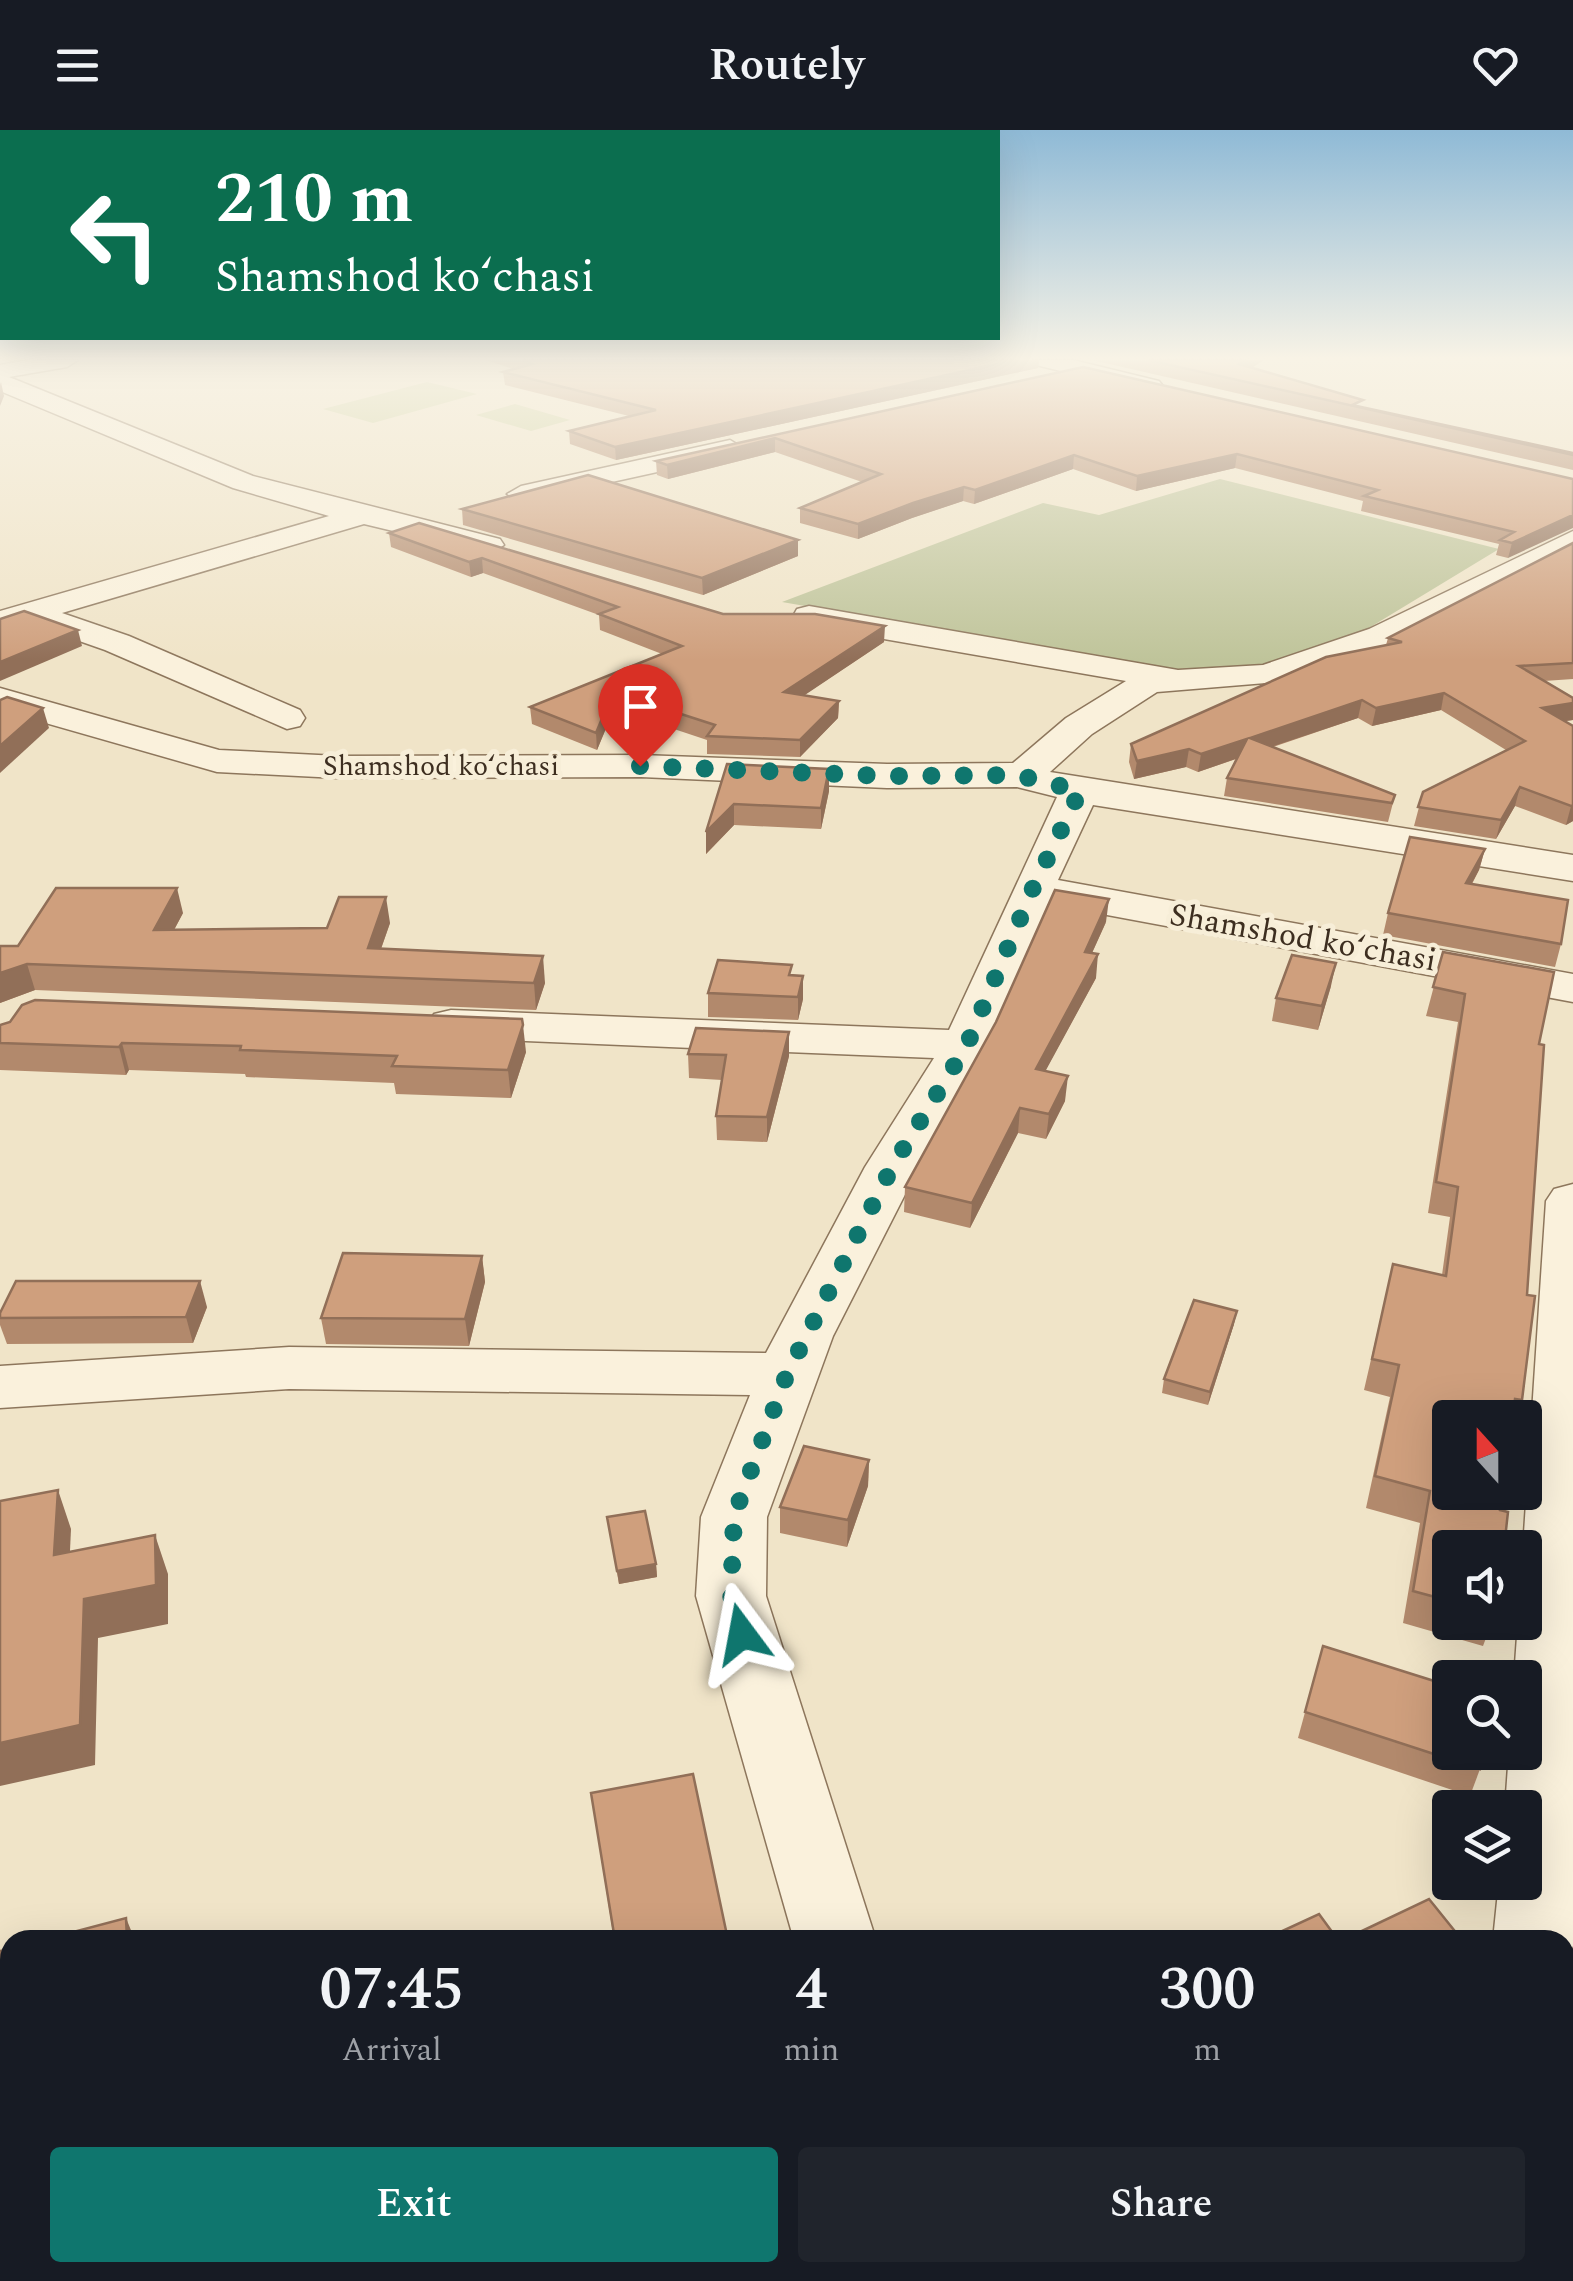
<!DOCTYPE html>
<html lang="en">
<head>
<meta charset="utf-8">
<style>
  body { margin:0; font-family:Spectral,serif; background:#20242c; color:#f1f3f6; height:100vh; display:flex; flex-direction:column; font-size:38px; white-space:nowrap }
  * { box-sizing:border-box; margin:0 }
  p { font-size:32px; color:#9ea1a6 }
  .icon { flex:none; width:55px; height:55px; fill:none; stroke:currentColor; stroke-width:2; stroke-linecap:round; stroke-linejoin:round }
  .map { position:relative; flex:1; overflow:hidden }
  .drawer { position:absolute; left:0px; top:1800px; width:1575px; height:352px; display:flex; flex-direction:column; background:#171b24; border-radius:30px 30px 0 0; box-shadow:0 10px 40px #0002 }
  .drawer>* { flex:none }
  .top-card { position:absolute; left:0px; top:0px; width:1000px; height:210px; box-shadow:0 10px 40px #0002; background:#0b6e4f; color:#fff; overflow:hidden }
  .needle { width:65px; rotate:339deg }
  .controls { position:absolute; left:1432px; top:1270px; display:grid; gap:20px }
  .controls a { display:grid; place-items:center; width:110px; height:110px; border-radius:10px; background:#171b24; box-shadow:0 10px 40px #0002; font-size:50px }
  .pin { position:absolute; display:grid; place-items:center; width:85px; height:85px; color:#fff; margin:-102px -42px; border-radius:50% 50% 50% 0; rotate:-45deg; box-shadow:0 0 10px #0007 }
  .pin .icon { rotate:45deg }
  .me { position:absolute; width:110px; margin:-55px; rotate:347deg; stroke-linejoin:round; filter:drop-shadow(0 0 8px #0008) }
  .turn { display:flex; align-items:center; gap:35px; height:210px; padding:0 50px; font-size:45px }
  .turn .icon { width:130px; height:130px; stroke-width:2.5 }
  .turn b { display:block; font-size:70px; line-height:85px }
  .eta { display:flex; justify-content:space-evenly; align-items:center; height:170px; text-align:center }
  .eta b { font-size:60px; font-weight:600; line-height:70px }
  .primary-button { display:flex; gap:20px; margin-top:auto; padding:20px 50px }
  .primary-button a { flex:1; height:115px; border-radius:10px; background:#0f766e; color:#fff; font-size:40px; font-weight:600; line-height:115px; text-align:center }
  .primary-button a+a { background:#20242c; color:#f1f3f6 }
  header { display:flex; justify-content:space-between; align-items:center; height:130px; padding:0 50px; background:#171b24; font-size:45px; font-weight:600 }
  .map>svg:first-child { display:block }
  .green { fill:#c9cf9b }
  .cemetery { fill:#bfc49a }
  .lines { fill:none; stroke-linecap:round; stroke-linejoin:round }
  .street-casing { stroke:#8d765c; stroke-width:3 }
  .secondary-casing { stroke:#6f573f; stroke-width:3 }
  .street { fill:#faf1dc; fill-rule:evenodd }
  .secondary { fill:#faf1dc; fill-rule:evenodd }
  .wall { fill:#b2896c }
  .shaded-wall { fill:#916f58 }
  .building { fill:#cf9f7d; stroke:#916f58; stroke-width:2.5 }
  .route { stroke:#0f766e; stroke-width:18; stroke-dasharray:0 32.4 }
  .labels { text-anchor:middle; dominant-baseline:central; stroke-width:10; stroke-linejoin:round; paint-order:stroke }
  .far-street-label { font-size:28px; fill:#3d2e20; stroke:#f7eed8 }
  .street-label { font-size:32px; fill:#3d2e20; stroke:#f7eed8 }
</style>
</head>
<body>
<header><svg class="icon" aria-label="menu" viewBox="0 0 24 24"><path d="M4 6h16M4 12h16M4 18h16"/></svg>Routely<svg class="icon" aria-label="heart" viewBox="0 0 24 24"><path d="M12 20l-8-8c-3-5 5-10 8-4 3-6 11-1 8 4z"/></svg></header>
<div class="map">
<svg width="1573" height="2151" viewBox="0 0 1573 2151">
  <rect width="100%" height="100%" fill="#f0e4c8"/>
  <g class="green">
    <polygon points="427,252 477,264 373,293 323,279"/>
    <polygon points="515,274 570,290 531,301 476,285"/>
  </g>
  <polygon class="cemetery" points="1220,349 1499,419 1354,507 1266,539 1229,543 1162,538 782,472 1043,373 1099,385"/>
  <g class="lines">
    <g class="street-casing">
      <g id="street">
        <polygon points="27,230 78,230 67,237 9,247 253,346 500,409 504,415 489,424 364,394 62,483 129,506 300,580 305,588 300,596 287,599 105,520 28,493 0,501 0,481 329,386 233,358 0,261 0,235"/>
        <polygon points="730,310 743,318 739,324 521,372 507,364 521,356"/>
        <polygon points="1573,401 1573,422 1393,513 1279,552 1157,562 1092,604 1050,642 1573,725 1573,751 1093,675 1058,750 1573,844 1573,872 1048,774 991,915 919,1037 833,1206 767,1387 766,1466 876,1810 794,1810 696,1466 701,1387 750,1265 289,1259 0,1278 0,1236 289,1217 766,1223 865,1037 934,928 451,908 434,904 427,894 434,884 451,880 949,900 1057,667 1017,657 887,658 641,647 338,648 217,642 0,580 0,558 219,620 338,626 641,625 887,634 1013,633 1066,588 1126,551 809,496 797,493 793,486 797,479 809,476 1178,540 1263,535 1369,499"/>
        <polygon points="1573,1054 1573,1816 1565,1833 1565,1810 1493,1810 1499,1752 1525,1752 1525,1678 1505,1678 1509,1622 1525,1622 1525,1548 1514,1548 1518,1492 1525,1492 1523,1418 1546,1071 1554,1059"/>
        <polygon points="1565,1855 1573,1856 1573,1940 1565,1939"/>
        <polygon points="1565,2051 1573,2054 1573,2151 1548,2151 1537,2142 1565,2142"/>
        <polygon points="887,2142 1094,2142 1090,2151 890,2151"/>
      </g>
    </g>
    <g class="secondary-casing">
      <polygon id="secondary" points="1033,230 1073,230 1159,251 1163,256 1151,263 1036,235"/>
    </g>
    <use href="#street" class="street"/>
    <use href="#secondary" class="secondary"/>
  </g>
  <g class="wall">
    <polygon points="486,230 1039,230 1038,238 616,330 570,314 569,301 629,286 505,255 503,242 513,239"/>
    <polygon points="1092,230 1264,230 1252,238 1362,277 1573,323 1573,340"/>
    <polygon points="1083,237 1573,349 1508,428 1496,425 1499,414 1361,381 1363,371 1235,338 1136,361 1073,339 974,374 963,371 912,388 858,409 800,393 800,378 862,352 775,322 668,349 657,345 656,331"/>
    <polygon points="462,379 798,426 703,465 463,395"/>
    <polygon points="389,403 723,484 884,512 804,565 839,571 838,588 800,627 707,624 707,610 614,579 597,620 532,594 530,577 662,524 600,500 599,485 483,443 471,447 391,417"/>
    <polygon points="1573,413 1573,549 1544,551 1573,568 1573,590 1564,591 1573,596 1573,691 1566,695 1515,676 1496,709 1414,696 1423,662 1506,620 1441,580 1372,596 1358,588 1273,617 1395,665 1388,692 1224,666 1227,648 1236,629 1198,642 1186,637 1134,649 1129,632 1131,614 1386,515 1388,508"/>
    <polygon points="727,634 829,661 821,699 734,695 706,724 706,702"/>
    <polygon points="1485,719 1479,740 1472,754 1561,814 1555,837 1383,805 1388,783"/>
    <polygon points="183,783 174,800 327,798 390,793 381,819 545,853 536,880 35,860 0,873 0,816 18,816"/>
    <polygon points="1106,792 1092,823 1096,848 1045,941 1065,971 1046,1009 1018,1003 970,1098 904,1082 905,1057"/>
    <polygon points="1443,822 1539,914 1522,1270 1516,1288 1450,1288 1450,1492 1492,1492 1483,1516 1403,1493 1420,1393 1366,1378 1390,1267 1364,1260 1393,1134 1442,1145 1450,1087 1428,1083 1458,892 1426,886"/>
    <polygon points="792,845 803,869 798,890 708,887 708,863"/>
    <polygon points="1331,856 1318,900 1272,891 1276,868"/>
    <polygon points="0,895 526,922 511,968 396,964 394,953 246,947 245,944 129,940 126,945 0,940"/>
    <polygon points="688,924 789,926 767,1012 717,1010 716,986 722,950 689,948"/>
    <polygon points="482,1126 485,1152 469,1216 326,1214 321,1188"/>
    <polygon points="207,1177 193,1213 7,1214 0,1195 0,1188"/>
    <polygon points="1234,1194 1208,1275 1162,1263 1164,1249"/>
    <polygon points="869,1330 868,1356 847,1417 780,1403 780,1377"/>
    <polygon points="607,1387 656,1434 657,1447 619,1454"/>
    <polygon points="1323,1516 1480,1639 1470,1666 1298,1608"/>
    <polygon points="591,1663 728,1810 614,1810"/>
    <polygon points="1331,2142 1547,2142 1551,2151 1334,2151"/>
  </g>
  <g class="shaded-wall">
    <polygon points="1016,230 1039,230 1038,238 616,330 615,317"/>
    <polygon points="1245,230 1264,230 1237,246 1239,234"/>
    <polygon points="1,252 4,266 0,276 0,255"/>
    <polygon points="775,308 775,322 668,349 667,335"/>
    <polygon points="1237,324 1235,338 1136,361 1137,346"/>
    <polygon points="1074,325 1073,339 974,374 975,360"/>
    <polygon points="964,357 963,371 912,388 858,409 858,394 913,373"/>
    <polygon points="1573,385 1573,398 1508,428 1512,413"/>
    <polygon points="798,410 798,426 703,465 702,448"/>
    <polygon points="482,428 483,443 471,447 469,432"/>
    <polygon points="885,496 884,512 784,579 784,562"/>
    <polygon points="78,500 82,516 0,551 0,532"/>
    <polygon points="613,562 614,579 597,620 596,603"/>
    <polygon points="1444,563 1441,580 1372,596 1376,578"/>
    <polygon points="1362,570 1358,588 1247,625 1250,608"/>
    <polygon points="839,571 838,588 800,627 800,610"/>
    <polygon points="1573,573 1573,590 1538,595 1542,578"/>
    <polygon points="43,578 49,598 0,643 0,616"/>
    <polygon points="1247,609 1244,626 1198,642 1201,624"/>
    <polygon points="1189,619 1186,637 1134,649 1137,631"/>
    <polygon points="829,639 829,661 821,699 821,678"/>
    <polygon points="1520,657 1515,676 1496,709 1501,690"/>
    <polygon points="734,674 734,695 706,724 706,702"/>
    <polygon points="1573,675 1573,691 1566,695 1571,676"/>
    <polygon points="1485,719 1479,740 1460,775 1466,753"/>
    <polygon points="177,758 183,783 160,826 154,800"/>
    <polygon points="386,767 390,793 372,844 368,818"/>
    <polygon points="1109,769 1106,792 1082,845 1085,822"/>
    <polygon points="1098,824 1096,848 1033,964 1036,939"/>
    <polygon points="543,826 545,853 536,880 534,853"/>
    <polygon points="1336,833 1331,856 1318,900 1322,876"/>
    <polygon points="27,834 35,860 0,873 0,843"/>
    <polygon points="803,846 803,869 798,890 798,867"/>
    <polygon points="523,895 526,922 511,968 508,940"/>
    <polygon points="789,902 789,926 767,1012 767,987"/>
    <polygon points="122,913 129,940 126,945 119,917"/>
    <polygon points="1068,946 1065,971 1046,1009 1049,984"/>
    <polygon points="1020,978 1018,1003 970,1098 972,1073"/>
    <polygon points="482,1126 485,1152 469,1216 465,1189"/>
    <polygon points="200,1151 207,1177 193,1213 186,1187"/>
    <polygon points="1237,1181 1234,1194 1208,1275 1210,1262"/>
    <polygon points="869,1330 868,1356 847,1417 848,1390"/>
    <polygon points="58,1360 71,1399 68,1464 54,1425"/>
    <polygon points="155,1405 168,1444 168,1494 98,1508 95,1635 0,1656 0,1613 84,1469"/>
    <polygon points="656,1434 657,1447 619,1454 617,1441"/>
    <polygon points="126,1788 135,1810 127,1810"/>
    <polygon points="10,1957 10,1986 0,1989 0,1960"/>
    <polygon points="70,2142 135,2142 108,2151 74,2151"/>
    <polygon points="739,2142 796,2142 796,2151 704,2151"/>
  </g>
  <g class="building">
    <polygon points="522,230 1016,230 615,317 569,301 656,280 503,242 532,234"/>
    <polygon points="1148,230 1245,230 1239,234 1363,270 1352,275 1573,323 1573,325"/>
    <polygon points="1083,237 1573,349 1573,385 1512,413 1500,410 1514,402 1364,366 1378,360 1237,324 1137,346 1074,325 975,360 964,357 913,373 858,394 800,378 881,344 775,308 667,335 656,331"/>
    <polygon points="588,345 798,410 702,448 462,379"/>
    <polygon points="419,393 723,484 815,484 885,496 784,562 839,571 800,610 707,606 715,595 613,562 596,603 530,577 682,516 599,484 618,477 482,428 469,432 389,403"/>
    <polygon points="1573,413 1573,533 1519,536 1573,568 1573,573 1542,578 1573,596 1573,675 1571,676 1520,657 1501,690 1418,677 1423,662 1525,611 1444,563 1376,578 1362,570 1250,608 1395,665 1392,673 1227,648 1247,609 1201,624 1189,619 1137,631 1131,614 1326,527 1402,512 1388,508"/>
    <polygon points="24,481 78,500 0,532 0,489"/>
    <polygon points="7,567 43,578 0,616 0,570"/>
    <polygon points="727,634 829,639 821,678 734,674 706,702"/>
    <polygon points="1410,707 1485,719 1466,753 1568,770 1561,814 1388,783"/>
    <polygon points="56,758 177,758 154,800 327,798 339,767 386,767 368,818 543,826 534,853 27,834 0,843 0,816 18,816"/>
    <polygon points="1055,760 1109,769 1085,822 1098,824 1036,939 1068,946 1049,984 1020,978 972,1073 905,1057 996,892"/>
    <polygon points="1443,822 1554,842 1539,914 1544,915 1527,1165 1535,1166 1522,1270 1515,1269 1512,1288 1450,1288 1450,1362 1503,1362 1500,1380 1508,1382 1504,1418 1450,1418 1450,1471 1413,1461 1430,1361 1375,1346 1399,1235 1372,1229 1393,1134 1446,1146 1458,1057 1436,1052 1465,864 1433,857"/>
    <polygon points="1292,825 1336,833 1322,876 1276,868"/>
    <polygon points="718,830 792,835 789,845 803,846 798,867 708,863"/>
    <polygon points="35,870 522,889 523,895 508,940 392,936 397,926 240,920 241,916 122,913 119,917 0,913 0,895 10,892 22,875"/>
    <polygon points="696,898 789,902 767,987 716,986 726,925 688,924"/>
    <polygon points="343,1123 482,1126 465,1189 321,1188"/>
    <polygon points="16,1151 200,1151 186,1187 0,1188 0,1183"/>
    <polygon points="1194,1170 1237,1181 1210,1262 1164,1249"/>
    <polygon points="804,1316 869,1330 848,1390 780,1377"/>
    <polygon points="58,1360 54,1425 155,1405 156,1455 84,1469 80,1595 0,1613 0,1371"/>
    <polygon points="645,1381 656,1434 617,1441 607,1387"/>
    <polygon points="1323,1516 1450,1556 1450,1622 1483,1622 1480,1639 1305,1582"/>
    <polygon points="693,1644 728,1810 615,1810 591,1663"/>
    <polygon points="1429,1769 1462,1810 1343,1810"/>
    <polygon points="1319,1784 1338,1810 1263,1810"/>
    <polygon points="126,1788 127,1810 43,1810"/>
    <polygon points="10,1819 10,1957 0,1960 0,1821"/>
    <polygon points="594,2142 739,2142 704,2151 595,2151"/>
    <polygon points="1357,2142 1547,2142 1551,2151 1360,2151"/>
  </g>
  <linearGradient id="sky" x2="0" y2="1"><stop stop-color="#8fbad6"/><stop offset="0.43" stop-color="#f8f3e6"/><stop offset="1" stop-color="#f8f3e6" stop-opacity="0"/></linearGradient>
  <rect width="1573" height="531" fill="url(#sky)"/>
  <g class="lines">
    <polyline class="route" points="640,636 887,646 1017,645 1080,661 1033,758 967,915 892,1037 787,1244 734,1386 731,1466 742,1504"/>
  </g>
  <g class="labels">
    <g class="far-street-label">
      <text x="441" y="636">Shamshod koʻchasi</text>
    </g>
    <g class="street-label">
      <text transform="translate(1303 808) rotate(10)">Shamshod koʻchasi</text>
    </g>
  </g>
</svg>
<div class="controls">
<a><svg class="needle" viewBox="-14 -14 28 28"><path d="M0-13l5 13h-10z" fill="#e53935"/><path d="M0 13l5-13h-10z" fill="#9ea1a6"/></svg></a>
<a><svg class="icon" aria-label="sound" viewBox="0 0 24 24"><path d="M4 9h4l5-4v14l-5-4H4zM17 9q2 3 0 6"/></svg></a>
<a><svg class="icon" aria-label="search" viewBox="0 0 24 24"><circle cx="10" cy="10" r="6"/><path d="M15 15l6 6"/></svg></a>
<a><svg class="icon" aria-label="layers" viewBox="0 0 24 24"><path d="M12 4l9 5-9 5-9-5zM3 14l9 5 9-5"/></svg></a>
</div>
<div class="pin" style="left:640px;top:636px;background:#d93025"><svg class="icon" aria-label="arrive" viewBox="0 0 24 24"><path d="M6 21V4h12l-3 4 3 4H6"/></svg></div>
<svg class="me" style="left:742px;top:1504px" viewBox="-20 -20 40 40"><path d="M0-17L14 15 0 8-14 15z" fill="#0f766e" stroke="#fff" stroke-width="4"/></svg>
<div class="top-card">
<div class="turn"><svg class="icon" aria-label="left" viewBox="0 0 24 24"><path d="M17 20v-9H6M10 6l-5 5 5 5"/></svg><div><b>210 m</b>Shamshod koʻchasi</div></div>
</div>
<section class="drawer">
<div class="eta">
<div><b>07:45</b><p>Arrival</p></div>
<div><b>4</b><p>min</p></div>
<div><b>300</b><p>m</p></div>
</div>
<div class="primary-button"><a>Exit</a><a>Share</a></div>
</section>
</div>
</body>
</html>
